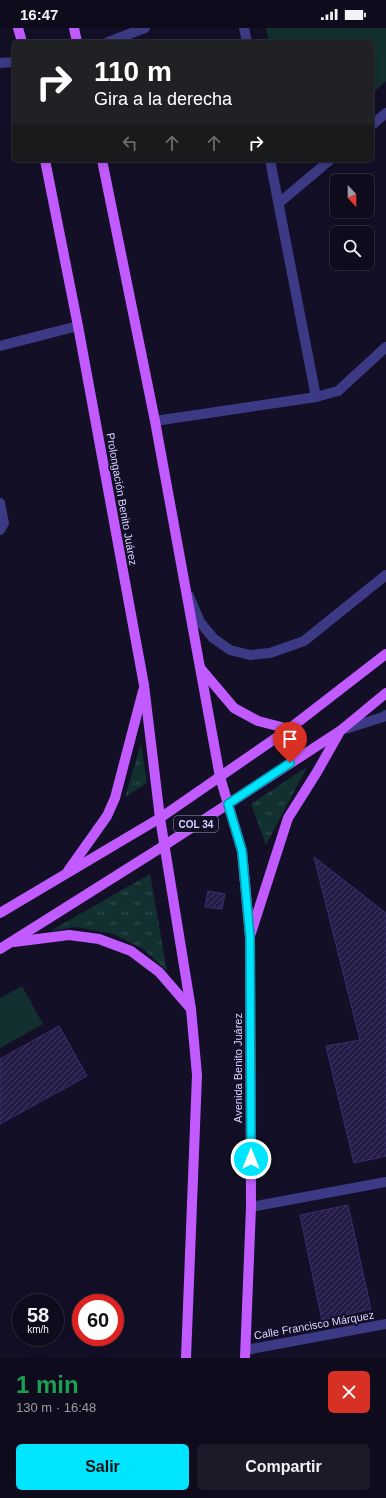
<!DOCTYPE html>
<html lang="es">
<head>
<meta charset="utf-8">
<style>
  body { margin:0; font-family:Helvetica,sans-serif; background:#1c1929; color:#f1f3f6; height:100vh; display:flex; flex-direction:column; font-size:15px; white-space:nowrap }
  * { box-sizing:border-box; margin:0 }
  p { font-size:13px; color:#9b9ba3 }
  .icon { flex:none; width:22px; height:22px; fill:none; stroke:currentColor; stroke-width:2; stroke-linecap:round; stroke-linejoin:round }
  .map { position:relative; height:1330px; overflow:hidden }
  .details { display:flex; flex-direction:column; background:#0e0b1c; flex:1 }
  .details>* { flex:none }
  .hud { position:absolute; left:12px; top:12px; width:362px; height:122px; border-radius:6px; box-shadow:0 2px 10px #0003,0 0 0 1px #2e2b3b; background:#202124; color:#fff; overflow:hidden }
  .needle { width:26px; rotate:159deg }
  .tools { position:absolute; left:330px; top:146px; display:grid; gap:8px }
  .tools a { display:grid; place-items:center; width:44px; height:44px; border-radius:6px; background:#0e0b1c; box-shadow:0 2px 10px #0003,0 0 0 1px #2e2b3b; font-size:20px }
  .speed { position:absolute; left:12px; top:1266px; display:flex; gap:8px; font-size:20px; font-weight:700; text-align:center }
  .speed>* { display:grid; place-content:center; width:52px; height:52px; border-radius:50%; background:#0e0b1c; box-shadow:0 2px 10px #0003,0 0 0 1px #2e2b3b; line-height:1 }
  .speed small { font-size:10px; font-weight:400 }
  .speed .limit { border:6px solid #d22; background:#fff; color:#111 }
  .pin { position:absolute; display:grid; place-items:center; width:34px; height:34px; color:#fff; margin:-41px -17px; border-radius:50% 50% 50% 0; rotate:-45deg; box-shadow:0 0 4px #0007 }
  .pin .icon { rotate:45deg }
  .me { position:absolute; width:44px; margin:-22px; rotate:0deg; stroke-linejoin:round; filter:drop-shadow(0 0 3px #0008) }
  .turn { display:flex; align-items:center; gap:14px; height:84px; padding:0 16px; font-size:18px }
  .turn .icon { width:52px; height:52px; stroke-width:2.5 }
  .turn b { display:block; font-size:28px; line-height:34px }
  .lanes { display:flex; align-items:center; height:38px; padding:0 16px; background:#0003; justify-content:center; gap:20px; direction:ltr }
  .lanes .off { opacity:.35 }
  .round { display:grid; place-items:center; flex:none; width:42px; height:42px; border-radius:6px; background:#1c1929 }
  .summary { display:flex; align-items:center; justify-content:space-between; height:68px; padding:0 16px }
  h1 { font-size:24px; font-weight:700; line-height:30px; color:#1e9e55 }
  .button { display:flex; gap:8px; margin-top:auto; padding:8px 16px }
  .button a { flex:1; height:46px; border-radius:6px; background:#00e5ff; color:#111; font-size:16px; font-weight:700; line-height:46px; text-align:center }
  .button a+a { background:#1c1929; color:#f1f3f6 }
  .status { display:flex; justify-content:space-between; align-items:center; height:28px; padding:0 20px; background:#0e0b1c; direction:ltr }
  .status svg { height:11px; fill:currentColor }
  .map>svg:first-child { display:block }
  .grass { fill:url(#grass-tufts) }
  .garden { fill:#12302f }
  .building { fill:url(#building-hatch); stroke:#3b2d73 }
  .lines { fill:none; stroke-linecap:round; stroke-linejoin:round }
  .minor { stroke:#3d3a85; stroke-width:10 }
  .major { stroke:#c25bff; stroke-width:10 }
  .route-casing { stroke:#0095a6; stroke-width:10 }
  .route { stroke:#00e5ff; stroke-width:7 }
  .labels { text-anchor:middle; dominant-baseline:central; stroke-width:4; stroke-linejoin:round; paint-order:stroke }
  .shield { fill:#130f26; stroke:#9e99be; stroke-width:1 }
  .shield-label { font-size:10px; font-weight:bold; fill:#d9d4ff }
  .street-label { font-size:11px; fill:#d9d4ff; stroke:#130f26 }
</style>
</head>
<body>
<div class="status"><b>16:47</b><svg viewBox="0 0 49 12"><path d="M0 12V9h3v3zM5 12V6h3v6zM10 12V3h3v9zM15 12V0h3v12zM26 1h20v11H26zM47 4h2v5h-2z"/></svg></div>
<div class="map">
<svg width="386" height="1330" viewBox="0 0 386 1330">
  <defs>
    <pattern id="grass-tufts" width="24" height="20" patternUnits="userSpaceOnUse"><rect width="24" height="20" fill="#12302f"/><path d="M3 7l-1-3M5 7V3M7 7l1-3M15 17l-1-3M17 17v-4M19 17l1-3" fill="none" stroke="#344d4e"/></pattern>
    <pattern id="building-hatch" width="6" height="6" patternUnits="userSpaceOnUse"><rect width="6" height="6" fill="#241b47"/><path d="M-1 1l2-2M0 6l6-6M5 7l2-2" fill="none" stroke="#433b63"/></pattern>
  </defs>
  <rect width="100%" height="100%" fill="#130f26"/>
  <g class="grass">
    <polygon points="141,716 147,755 125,769"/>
    <polygon points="307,739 266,817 251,776"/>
    <polygon points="150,846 167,943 143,921 113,906 77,899 50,903"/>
  </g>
  <g class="garden">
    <polygon points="266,0 386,0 386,53 372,66 372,14 269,14"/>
    <polygon points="22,958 43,996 0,1020 0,970"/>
  </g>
  <g class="building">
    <polygon points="314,829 386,885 386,1128 354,1135 326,1018 360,1012"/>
    <polygon points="208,863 225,866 222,881 205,879"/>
    <polygon points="59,998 87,1048 0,1096 0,1031"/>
    <polygon points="348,1177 371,1281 322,1292 300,1187"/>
  </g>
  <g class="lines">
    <g class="minor">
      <polyline points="244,0 247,14"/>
      <polyline points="108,14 145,0"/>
      <polyline points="0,35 14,34"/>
      <polyline points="372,97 386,85"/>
      <polyline points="270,132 316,369"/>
      <polyline points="279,175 330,132"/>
      <polyline points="0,318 78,298"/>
      <polyline points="155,393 316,369 338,363 386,319"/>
      <polyline points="0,475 4,495 0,502"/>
      <polyline points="189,568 200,594 213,610 230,622 250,627 270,625 304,613 386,547"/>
      <polyline points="342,702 383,689 386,687"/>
      <polyline points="251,1179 386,1154"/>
      <polyline points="246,1322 386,1296"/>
    </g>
    <g class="major">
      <polyline points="18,0 22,14"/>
      <polyline points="74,0 77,14"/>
      <polyline points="45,132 78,298 144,657 160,790 191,981 197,1047 186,1330"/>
      <polyline points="102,132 155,393 220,749 242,823 250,909 251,1179 245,1330"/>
      <polyline points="201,641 234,680 258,693 289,701"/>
      <polyline points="68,843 107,788 115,770 143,663"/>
      <polyline points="0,885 160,790 289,701 386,626"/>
      <polyline points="251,905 288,790 317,744 339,705"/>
      <polyline points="14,914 69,907 99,911 131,923 159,944 191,981"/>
      <polyline points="0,921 165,817 340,703 386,665"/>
    </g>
  </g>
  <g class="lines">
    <g class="route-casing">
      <polyline id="route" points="251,1131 250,909 242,823 228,776 290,735"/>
    </g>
    <use href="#route" class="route"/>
  </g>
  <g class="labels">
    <rect class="shield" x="174" y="788" width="44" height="16" rx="3"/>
    <g class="shield-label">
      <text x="196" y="796">COL 34</text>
    </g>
    <g class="street-label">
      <text transform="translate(122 471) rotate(80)">Prolongación Benito Juárez</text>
      <text transform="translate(238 1040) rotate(-90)">Avenida Benito Juárez</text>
      <text transform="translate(314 1297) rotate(-10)">Calle Francisco Márquez</text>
    </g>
  </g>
</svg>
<div class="tools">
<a><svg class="needle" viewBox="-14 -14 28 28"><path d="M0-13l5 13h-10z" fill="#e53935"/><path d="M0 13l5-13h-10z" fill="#9b9ba3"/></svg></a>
<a><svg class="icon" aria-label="search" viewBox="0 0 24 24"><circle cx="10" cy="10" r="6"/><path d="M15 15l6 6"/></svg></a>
</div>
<div class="speed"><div>58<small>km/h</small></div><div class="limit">60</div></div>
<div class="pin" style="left:290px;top:735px;background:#d93025"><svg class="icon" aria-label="arrive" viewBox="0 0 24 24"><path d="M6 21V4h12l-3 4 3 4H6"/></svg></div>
<svg class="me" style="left:251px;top:1131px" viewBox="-20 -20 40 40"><circle r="17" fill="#00e5ff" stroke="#fff" stroke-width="3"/><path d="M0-11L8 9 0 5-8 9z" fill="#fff"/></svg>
<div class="hud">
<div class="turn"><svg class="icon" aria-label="right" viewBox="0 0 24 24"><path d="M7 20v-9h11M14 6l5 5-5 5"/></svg><div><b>110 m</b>Gira a la derecha</div></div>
<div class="lanes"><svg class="icon off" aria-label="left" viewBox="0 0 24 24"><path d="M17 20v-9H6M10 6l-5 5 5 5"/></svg><svg class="icon off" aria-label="ahead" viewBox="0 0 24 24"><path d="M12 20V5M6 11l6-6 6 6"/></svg><svg class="icon off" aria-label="ahead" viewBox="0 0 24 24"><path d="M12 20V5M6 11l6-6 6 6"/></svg><svg class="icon" aria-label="right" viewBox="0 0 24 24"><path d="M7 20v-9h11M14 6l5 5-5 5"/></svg></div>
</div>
</div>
<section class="details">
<div class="summary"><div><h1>1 min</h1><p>130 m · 16:48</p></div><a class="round" style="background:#d93025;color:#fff"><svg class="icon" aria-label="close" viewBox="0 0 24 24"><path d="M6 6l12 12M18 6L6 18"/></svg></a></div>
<div class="button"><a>Salir</a><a>Compartir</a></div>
</section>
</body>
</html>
